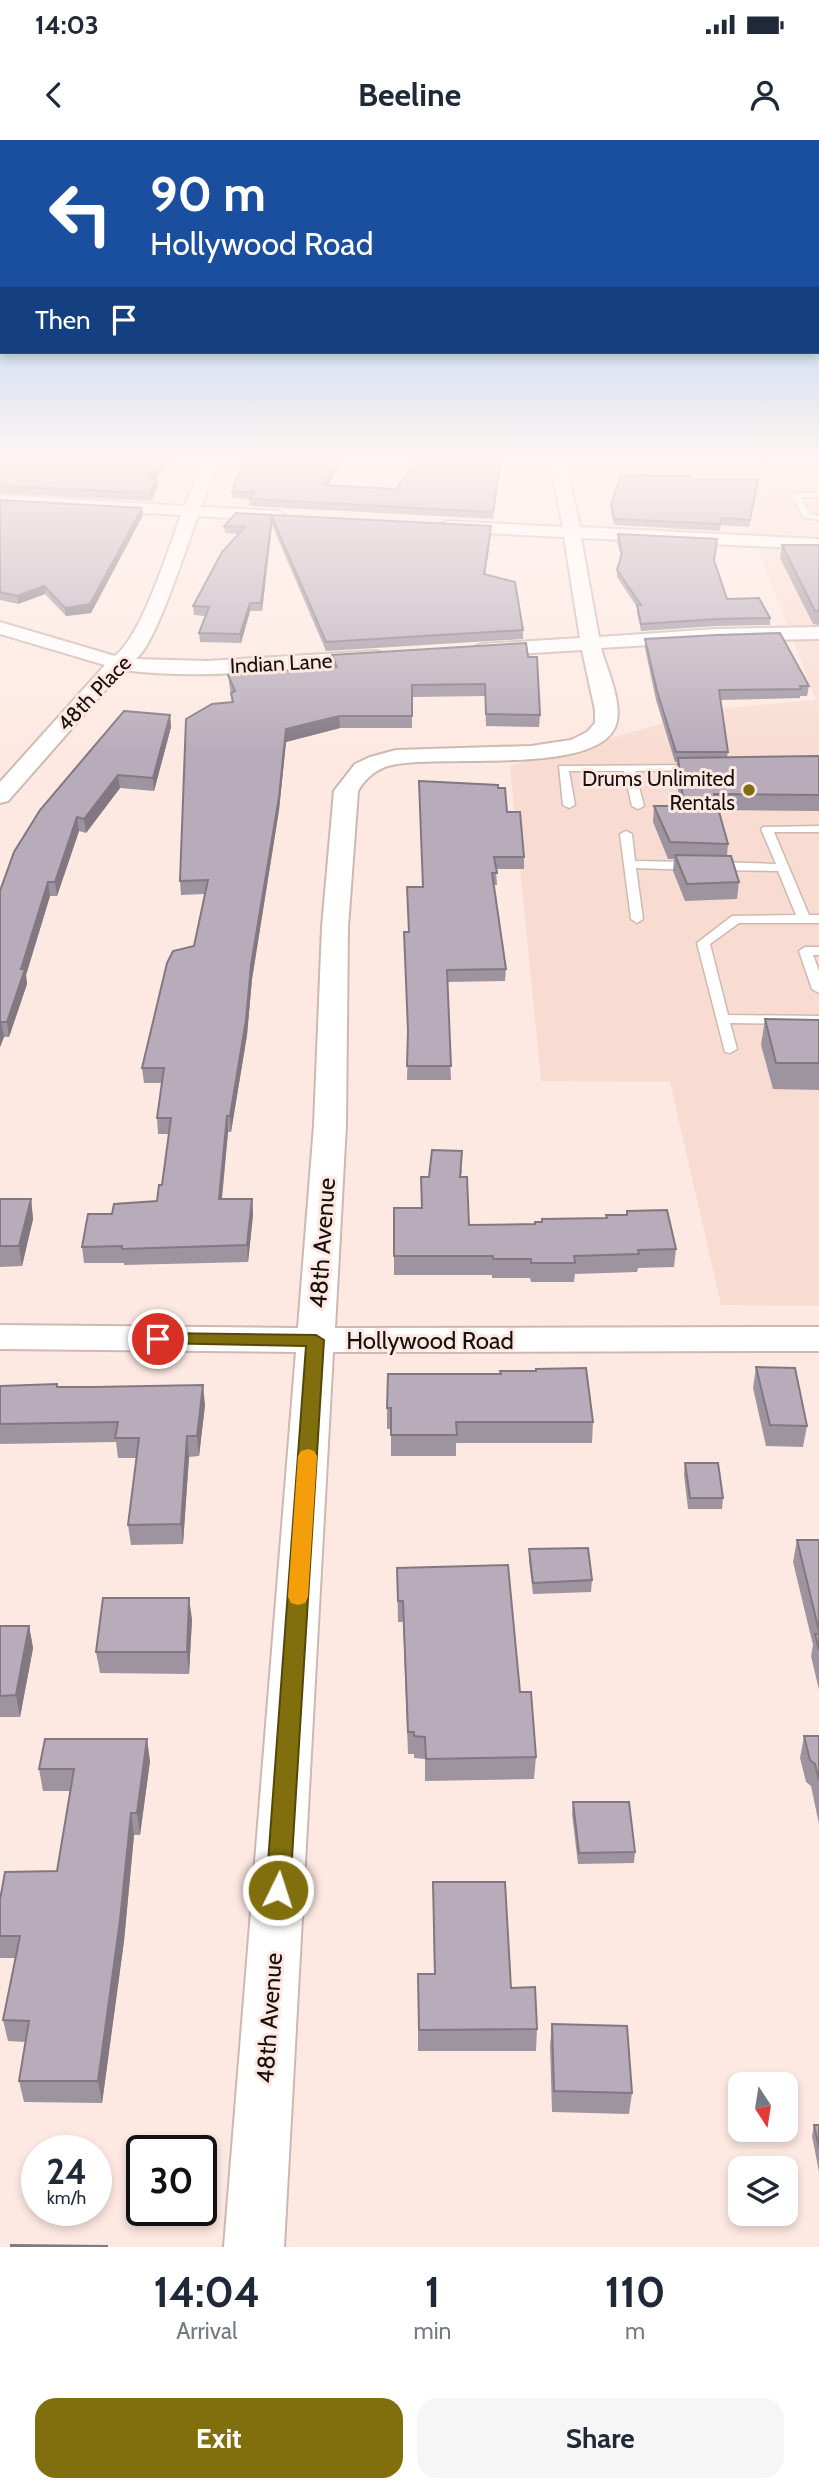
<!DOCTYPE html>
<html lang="en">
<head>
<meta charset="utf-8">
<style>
  body { margin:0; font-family:Cabin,sans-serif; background:#f6f6f7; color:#1f2937; height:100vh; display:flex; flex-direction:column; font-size:26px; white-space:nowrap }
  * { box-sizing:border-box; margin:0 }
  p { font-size:23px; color:#747a83 }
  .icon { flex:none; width:38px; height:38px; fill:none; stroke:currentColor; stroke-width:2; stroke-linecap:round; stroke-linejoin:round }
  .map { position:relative; height:2107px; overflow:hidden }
  .details { display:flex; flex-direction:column; background:#fff; flex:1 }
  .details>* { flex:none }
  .banner { position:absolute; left:0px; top:0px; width:819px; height:214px; box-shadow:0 4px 10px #0003; background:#1a4fa0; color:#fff; overflow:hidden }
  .needle { width:46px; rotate:168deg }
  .tools { position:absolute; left:728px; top:1932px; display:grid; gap:14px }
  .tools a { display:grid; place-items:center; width:70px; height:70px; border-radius:14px; background:#fff; box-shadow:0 4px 10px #0003; font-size:35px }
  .speed { position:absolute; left:21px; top:1995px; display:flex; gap:14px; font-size:35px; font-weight:700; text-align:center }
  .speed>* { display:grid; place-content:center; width:91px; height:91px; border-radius:50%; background:#fff; box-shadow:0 4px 10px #0003; line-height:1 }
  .speed small { font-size:18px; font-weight:400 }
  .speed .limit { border:4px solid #111; border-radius:10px; background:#fff; color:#111 }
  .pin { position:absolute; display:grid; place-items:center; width:60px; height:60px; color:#fff; margin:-30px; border:4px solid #fff; border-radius:50%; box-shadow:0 2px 7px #0007 }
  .me { position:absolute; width:77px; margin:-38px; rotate:4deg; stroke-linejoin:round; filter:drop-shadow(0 0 5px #0008) }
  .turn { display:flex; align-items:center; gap:24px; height:147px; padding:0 35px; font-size:32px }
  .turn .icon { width:91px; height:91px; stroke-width:2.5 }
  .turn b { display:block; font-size:49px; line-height:60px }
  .then { display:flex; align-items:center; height:66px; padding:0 35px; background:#0003; gap:14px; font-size:26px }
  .eta { display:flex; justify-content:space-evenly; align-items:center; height:119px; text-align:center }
  .eta b { font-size:42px; font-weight:700; line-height:49px }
  .primary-button { display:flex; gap:14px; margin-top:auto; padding:14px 35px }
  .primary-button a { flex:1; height:80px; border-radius:21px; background:#816f0e; color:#fff; font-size:28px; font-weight:700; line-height:80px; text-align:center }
  .primary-button a+a { background:#f6f6f7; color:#1f2937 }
  .status { display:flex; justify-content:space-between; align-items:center; height:49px; padding:0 35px; background:#fff; direction:ltr }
  .status svg { height:19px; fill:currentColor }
  header { display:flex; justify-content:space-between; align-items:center; height:91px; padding:0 35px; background:#fff; font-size:32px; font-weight:700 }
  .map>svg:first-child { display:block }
  .built { fill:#f9dcd1 }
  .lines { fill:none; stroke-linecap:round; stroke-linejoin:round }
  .lane-casing { stroke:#cdb9b1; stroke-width:3 }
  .street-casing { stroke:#cdb9b1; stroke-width:4 }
  .lane { fill:#fff; fill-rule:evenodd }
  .street { fill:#fff; fill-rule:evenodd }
  .wall { fill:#9e94a0 }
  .shaded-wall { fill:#817882 }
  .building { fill:#b8acba; stroke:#817882; stroke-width:2 }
  .route { fill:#816f0e; stroke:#544809; stroke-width:2 }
  .slow { fill:#f59e0b }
  .poi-dot { fill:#816f0e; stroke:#fee9e2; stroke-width:2.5 }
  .labels { text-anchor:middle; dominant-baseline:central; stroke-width:6; stroke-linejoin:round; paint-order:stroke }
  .far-street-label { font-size:21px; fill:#17100e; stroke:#fee9e2 }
  .far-poi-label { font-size:21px; fill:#17100e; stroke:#fee9e2; text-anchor:end }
  .street-label { font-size:24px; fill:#17100e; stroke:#fee9e2 }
</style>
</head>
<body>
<div class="status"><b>14:03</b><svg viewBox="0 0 49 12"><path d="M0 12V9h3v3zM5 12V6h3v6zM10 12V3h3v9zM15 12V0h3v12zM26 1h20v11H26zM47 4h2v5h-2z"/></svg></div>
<header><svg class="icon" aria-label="back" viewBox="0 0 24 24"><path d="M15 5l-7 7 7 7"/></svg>Beeline<svg class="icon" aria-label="person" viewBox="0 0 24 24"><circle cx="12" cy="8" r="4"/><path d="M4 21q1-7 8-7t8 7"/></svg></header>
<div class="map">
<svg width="819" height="2107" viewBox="0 0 819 2107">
  <rect width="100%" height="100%" fill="#fee9e2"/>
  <g class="built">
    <polygon points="578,318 819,318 819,398 755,396 744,342 582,335"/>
    <polygon points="756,403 819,408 819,486 787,485"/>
    <polygon points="791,495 819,497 819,1166 721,1165 670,942 541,941 510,626 715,569 816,560"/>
  </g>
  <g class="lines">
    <g class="lane-casing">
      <g id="lane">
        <polygon points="796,353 819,353 819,357 801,357 809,373 819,376 819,380 803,377 792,355"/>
        <polygon points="698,625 702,626 702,630 635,631 644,666 638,669 632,666 624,631 569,631 575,665 569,668 563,665 559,626"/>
        <polygon points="819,686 819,692 774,692 809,775 819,775 819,783 739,783 710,804 728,875 819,876 819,884 730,883 737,909 730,913 725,912 697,803 732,776 796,775 778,731 715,730 709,726 715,722 776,724 761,689 763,687"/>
        <polygon points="626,691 632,694 635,721 693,722 699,726 693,730 636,728 643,779 637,783 631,779 620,694"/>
        <polygon points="805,807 819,807 819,815 813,815 819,831 819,853 812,849 799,811"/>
      </g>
    </g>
    <g class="street-casing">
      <g id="street">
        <path d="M203,318H219L201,367L278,371L286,376L278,381L198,376C187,405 156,504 136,519L206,521L376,511L383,513L386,517L383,521L376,523C293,528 206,541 123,530L8,661L0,663V642L105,525L0,494V482L115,516C142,495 168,410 181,375L0,365V355L185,366Z"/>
        <path d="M549,318H565L580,387L819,399V409L581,398L599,497L716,489L819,487V499L716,501L601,508C607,530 621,558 617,581C606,640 428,611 385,627C373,632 364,640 358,651L348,787L346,985L335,1188L819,1187V1211L333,1212L284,2107H224L296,1212L0,1209V1185L298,1188L314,985L322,787L334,651L355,624L370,617L396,610L531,606L571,600L587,592L595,583V570L582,510L483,516L476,514L473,510L476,506L483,504L580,498L564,397L447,391L439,386L447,381L563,387Z"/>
      </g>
    </g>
    <use href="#lane" class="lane"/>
    <use href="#street" class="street"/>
  </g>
  <g class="wall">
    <polygon points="0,318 173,318 171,322 154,339 157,340 158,347 151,361 0,353"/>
    <polygon points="347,318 327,345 396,349 502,318 493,379 249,366 250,359 232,358 232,352"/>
    <polygon points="692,340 757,347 749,387 721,385 720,391 614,385 611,372 611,365"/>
    <polygon points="0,360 143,375 91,473 66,476 45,454 18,464 0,460"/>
    <polygon points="236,373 491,394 485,435 523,490 523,499 326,511 272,385 262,471 250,471 241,503 200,502 199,493 205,476 194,475 193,466 238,394 225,393 224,386"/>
    <polygon points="618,394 717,399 714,421 727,459 770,478 770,485 716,486 641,491 637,472 637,467 617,437 617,430 621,417 617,401"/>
    <polygon points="782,405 819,405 819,485 813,484 780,418"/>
    <polygon points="645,499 809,546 807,556 800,556 800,558 720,560 728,612 727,617 819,616 819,671 719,670 728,704 727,716 739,742 737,759 685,761 673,731 674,719 668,719 653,682 654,666 680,666 676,634 677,622 675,622 656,560 645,508"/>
    <polygon points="526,503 540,575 539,587 486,586 485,556 412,557 412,588 340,588 286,602 279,670 252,839 247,895 231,992 228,992 222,1059 252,1059 253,1075 248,1122 124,1125 124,1123 84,1123 82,1107 112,1074 157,1061 162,1045 169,994 158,994 157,978 162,943 144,943 142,928 194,806 205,754 181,755 180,741 232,563 228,535 333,527 332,515"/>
    <polygon points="170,575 171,587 154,651 120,648 86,693 79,691 57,756 50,756 26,835 27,844 9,897 4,897 0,907 0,751"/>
    <polygon points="507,672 524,717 524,729 496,729 497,745 493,745 506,829 505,841 447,842 451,940 407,940 408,898 404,792 409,792 407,747 422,747"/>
    <polygon points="765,879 819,880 819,950 773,949 761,905"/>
    <polygon points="462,1029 461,1037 469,1085 535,1084 606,1078 606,1075 626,1075 627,1071 676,1109 674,1127 638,1128 637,1132 575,1134 574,1142 531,1142 530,1138 492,1138 492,1135 394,1135 394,1068 421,1068 429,1037"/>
    <polygon points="0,1059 31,1059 33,1079 22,1126 0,1127"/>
    <polygon points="756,1227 807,1286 803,1307 766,1306 753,1248"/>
    <polygon points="0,1246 58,1247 205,1265 199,1316 189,1317 183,1404 131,1405 128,1385 137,1318 118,1318 116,1302 0,1304"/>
    <polygon points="387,1268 593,1282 592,1303 456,1303 456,1316 391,1316 391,1289 387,1289"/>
    <polygon points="685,1323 723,1358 722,1369 688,1369 684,1334"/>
    <polygon points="797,1400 819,1400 819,1550 811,1516 813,1505 793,1422"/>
    <polygon points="529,1409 592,1440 591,1452 533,1454 529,1421"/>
    <polygon points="397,1428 520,1552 536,1617 534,1639 425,1641 425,1619 414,1618 414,1614 408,1614 403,1482 398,1482"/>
    <polygon points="192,1479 189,1534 100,1533 96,1512"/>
    <polygon points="0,1486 29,1486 33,1508 20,1577 0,1577"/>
    <polygon points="804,1596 819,1596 819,1684 811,1646 806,1642 800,1618"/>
    <polygon points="150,1621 140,1695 134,1695 124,1801 102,1963 24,1962 19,1941 26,1902 8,1901 3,1880 16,1818 0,1818 0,1760 57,1731 70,1651 43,1651 39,1629"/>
    <polygon points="573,1662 635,1712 634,1723 578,1724 572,1674"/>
    <polygon points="433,1742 511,1848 537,1889 536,1911 418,1911 418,1834 434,1834"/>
    <polygon points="552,1884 632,1953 629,1974 552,1972 550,1906"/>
    <polygon points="814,1985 819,1985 819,2032 812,1996"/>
  </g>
  <g class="shaded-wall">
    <polygon points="168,318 173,318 171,322 149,344 148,336"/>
    <polygon points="343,318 347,318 322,351 322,345"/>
    <polygon points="157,340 158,347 151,361 150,353"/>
    <polygon points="142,368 143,375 91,473 66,476 65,468"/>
    <polygon points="272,377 272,385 262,471 261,463"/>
    <polygon points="491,386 491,394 484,443 484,434"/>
    <polygon points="44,446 45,454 18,464 17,456"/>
    <polygon points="250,463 250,471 241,503 240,494"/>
    <polygon points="170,575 171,587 154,651 153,638"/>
    <polygon points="339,576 340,588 286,602 279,670 252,839 247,895 231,992 230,976 286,589"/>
    <polygon points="118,635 120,648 86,693 84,679"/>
    <polygon points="77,677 79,691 57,756 55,742"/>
    <polygon points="48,742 50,756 26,835 27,844 9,897 7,882 21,829"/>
    <polygon points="1,882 4,897 0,907 0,886"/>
    <polygon points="227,976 228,992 220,1075 219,1059"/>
    <polygon points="31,1059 33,1079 22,1126 19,1106"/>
    <polygon points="252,1059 253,1075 248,1122 247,1105"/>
    <polygon points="203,1245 205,1265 199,1316 197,1296"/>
    <polygon points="187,1296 189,1317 183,1404 181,1384"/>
    <polygon points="189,1458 192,1479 189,1534 187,1512"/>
    <polygon points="29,1486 33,1508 20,1577 16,1555"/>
    <polygon points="147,1599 150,1621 140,1695 137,1673"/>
    <polygon points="131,1673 134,1695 124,1801 102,1963 98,1941"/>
  </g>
  <g class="building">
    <polygon points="0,318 168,318 148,336 157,340 150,353 0,346"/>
    <polygon points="244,318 343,318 322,345 396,349 418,318 501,318 493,372 249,359 255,352 232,352"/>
    <polygon points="621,335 689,336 692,340 758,340 750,380 721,378 720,384 614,379 611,365"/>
    <polygon points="0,360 142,368 90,464 65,468 44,446 17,456 0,452"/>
    <polygon points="236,373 491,386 484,434 515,442 523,490 326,502 272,377 261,463 250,463 240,494 199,493 209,467 193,466 222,412 245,387 224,386"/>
    <polygon points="618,394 717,399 714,420 727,459 759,458 770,478 717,479 641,484 637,465 641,465 617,430 622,413"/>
    <polygon points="782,405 819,405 819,471 815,471"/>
    <polygon points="780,493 809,546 800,546 801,549 719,550 728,612 676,612 657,551 645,499 717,495"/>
    <polygon points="526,503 528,517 537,517 540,575 486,574 485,544 412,545 412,576 339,576 286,589 279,657 251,825 246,880 230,976 227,976 219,1059 252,1059 247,1105 122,1109 122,1106 82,1107 88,1074 112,1074 114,1064 157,1061 159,1045 162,1045 171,978 157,978 164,928 142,928 167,823 173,811 194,806 208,740 180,741 186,579 212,564 233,562 231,553 235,551 228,535 337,527 332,515"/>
    <polygon points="124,571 170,575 153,638 118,635 84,679 77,677 55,742 48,742 21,829 25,829 7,882 1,882 0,886 0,751 14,712 40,670"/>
    <polygon points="819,616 819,655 714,654 728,704 670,702 654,666 684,666 678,618"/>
    <polygon points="419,641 498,645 498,648 505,648 507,672 520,672 524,717 494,717 497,733 492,733 506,829 447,830 451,926 407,926 408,891 404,792 409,792 407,747 423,747"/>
    <polygon points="675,715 731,716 739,742 687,744"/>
    <polygon points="765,879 819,880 819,923 776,923"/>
    <polygon points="432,1010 462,1011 460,1037 467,1037 469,1085 535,1084 535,1082 542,1082 542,1079 607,1078 606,1075 627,1075 627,1071 667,1070 676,1109 638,1110 639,1114 574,1116 575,1123 531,1123 531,1119 493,1119 493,1116 394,1116 394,1068 422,1068 421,1037 429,1037"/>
    <polygon points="0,1059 31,1059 19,1106 0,1106"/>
    <polygon points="756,1227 795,1228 807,1286 770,1285"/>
    <polygon points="586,1228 593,1282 456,1282 457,1295 391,1295 391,1268 387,1268 388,1234 501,1234 500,1231 536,1231 536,1229"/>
    <polygon points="57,1244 57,1247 93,1247 203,1245 197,1296 187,1296 181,1384 128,1385 139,1298 115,1298 118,1282 0,1284 0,1246"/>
    <polygon points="685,1323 718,1323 723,1358 690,1358"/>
    <polygon points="797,1400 819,1400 819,1491"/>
    <polygon points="588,1408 592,1440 533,1443 529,1409"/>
    <polygon points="508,1425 520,1552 531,1552 536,1617 426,1619 425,1597 414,1596 414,1592 408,1592 403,1461 398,1461 397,1428"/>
    <polygon points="103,1458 189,1458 187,1512 96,1512"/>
    <polygon points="0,1486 29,1486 16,1555 0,1556"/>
    <polygon points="815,1494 819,1494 819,1510"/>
    <polygon points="804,1596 819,1596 819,1641 815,1624 810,1620"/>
    <polygon points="45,1599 147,1599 137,1673 131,1673 120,1780 98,1941 19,1941 29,1881 3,1880 20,1796 0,1796 0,1760 5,1732 57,1731 74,1629 39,1629"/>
    <polygon points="573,1662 629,1662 635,1712 579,1713"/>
    <polygon points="433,1742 505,1742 511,1848 535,1847 537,1889 419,1890 418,1834 435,1834"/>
    <polygon points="552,1884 627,1886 632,1953 554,1951"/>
    <polygon points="814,1985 819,1985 819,2007"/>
    <polygon points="11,2105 108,2106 11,2107"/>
  </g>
  <linearGradient id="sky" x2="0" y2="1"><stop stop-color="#89bcf0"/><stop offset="0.52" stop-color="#fff5f2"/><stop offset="1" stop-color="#fff5f2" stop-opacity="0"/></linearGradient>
  <rect width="819" height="613" fill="url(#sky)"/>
  <polygon class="route" points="158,1193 316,1195 324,1200 290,1750 287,1757 278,1761 270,1757 266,1750 306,1206 152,1203 149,1199"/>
  <polygon class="slow" points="308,1309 314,1311 317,1316 308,1457 305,1463 298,1465 291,1463 288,1457 298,1316 301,1311"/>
  <circle class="poi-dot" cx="749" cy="650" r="7"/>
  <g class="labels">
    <g class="far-street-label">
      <text transform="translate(281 523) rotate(-3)">Indian Lane</text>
      <text transform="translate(94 553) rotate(-46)">48th Place</text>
    </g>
    <g class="far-poi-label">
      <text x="735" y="638">Drums Unlimited<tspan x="735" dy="24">Rentals</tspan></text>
    </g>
    <g class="street-label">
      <text transform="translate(322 1103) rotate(-86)">48th Avenue</text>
      <text x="430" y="1200">Hollywood Road</text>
      <text transform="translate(269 1878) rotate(-86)">48th Avenue</text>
    </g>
  </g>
</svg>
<div class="tools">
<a><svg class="needle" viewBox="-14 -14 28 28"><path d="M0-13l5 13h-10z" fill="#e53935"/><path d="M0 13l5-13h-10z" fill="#747a83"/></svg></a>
<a><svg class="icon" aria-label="layers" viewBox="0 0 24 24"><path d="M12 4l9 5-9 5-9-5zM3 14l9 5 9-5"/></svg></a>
</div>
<div class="speed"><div>24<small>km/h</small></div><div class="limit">30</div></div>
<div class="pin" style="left:158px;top:1199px;background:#d93025"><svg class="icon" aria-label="arrive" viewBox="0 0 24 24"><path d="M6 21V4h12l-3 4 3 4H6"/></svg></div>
<svg class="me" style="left:278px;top:1750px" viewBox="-20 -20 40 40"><circle r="17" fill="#816f0e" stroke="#fff" stroke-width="3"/><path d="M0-11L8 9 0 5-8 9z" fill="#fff"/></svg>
<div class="banner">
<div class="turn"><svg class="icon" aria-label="left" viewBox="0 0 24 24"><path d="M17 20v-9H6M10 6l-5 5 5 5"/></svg><div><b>90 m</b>Hollywood Road</div></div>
<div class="then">Then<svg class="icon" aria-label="arrive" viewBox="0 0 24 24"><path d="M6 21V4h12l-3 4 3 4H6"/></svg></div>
</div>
</div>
<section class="details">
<div class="eta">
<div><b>14:04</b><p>Arrival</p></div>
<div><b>1</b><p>min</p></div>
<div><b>110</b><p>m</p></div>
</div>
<div class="primary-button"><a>Exit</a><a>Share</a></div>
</section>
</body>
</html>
